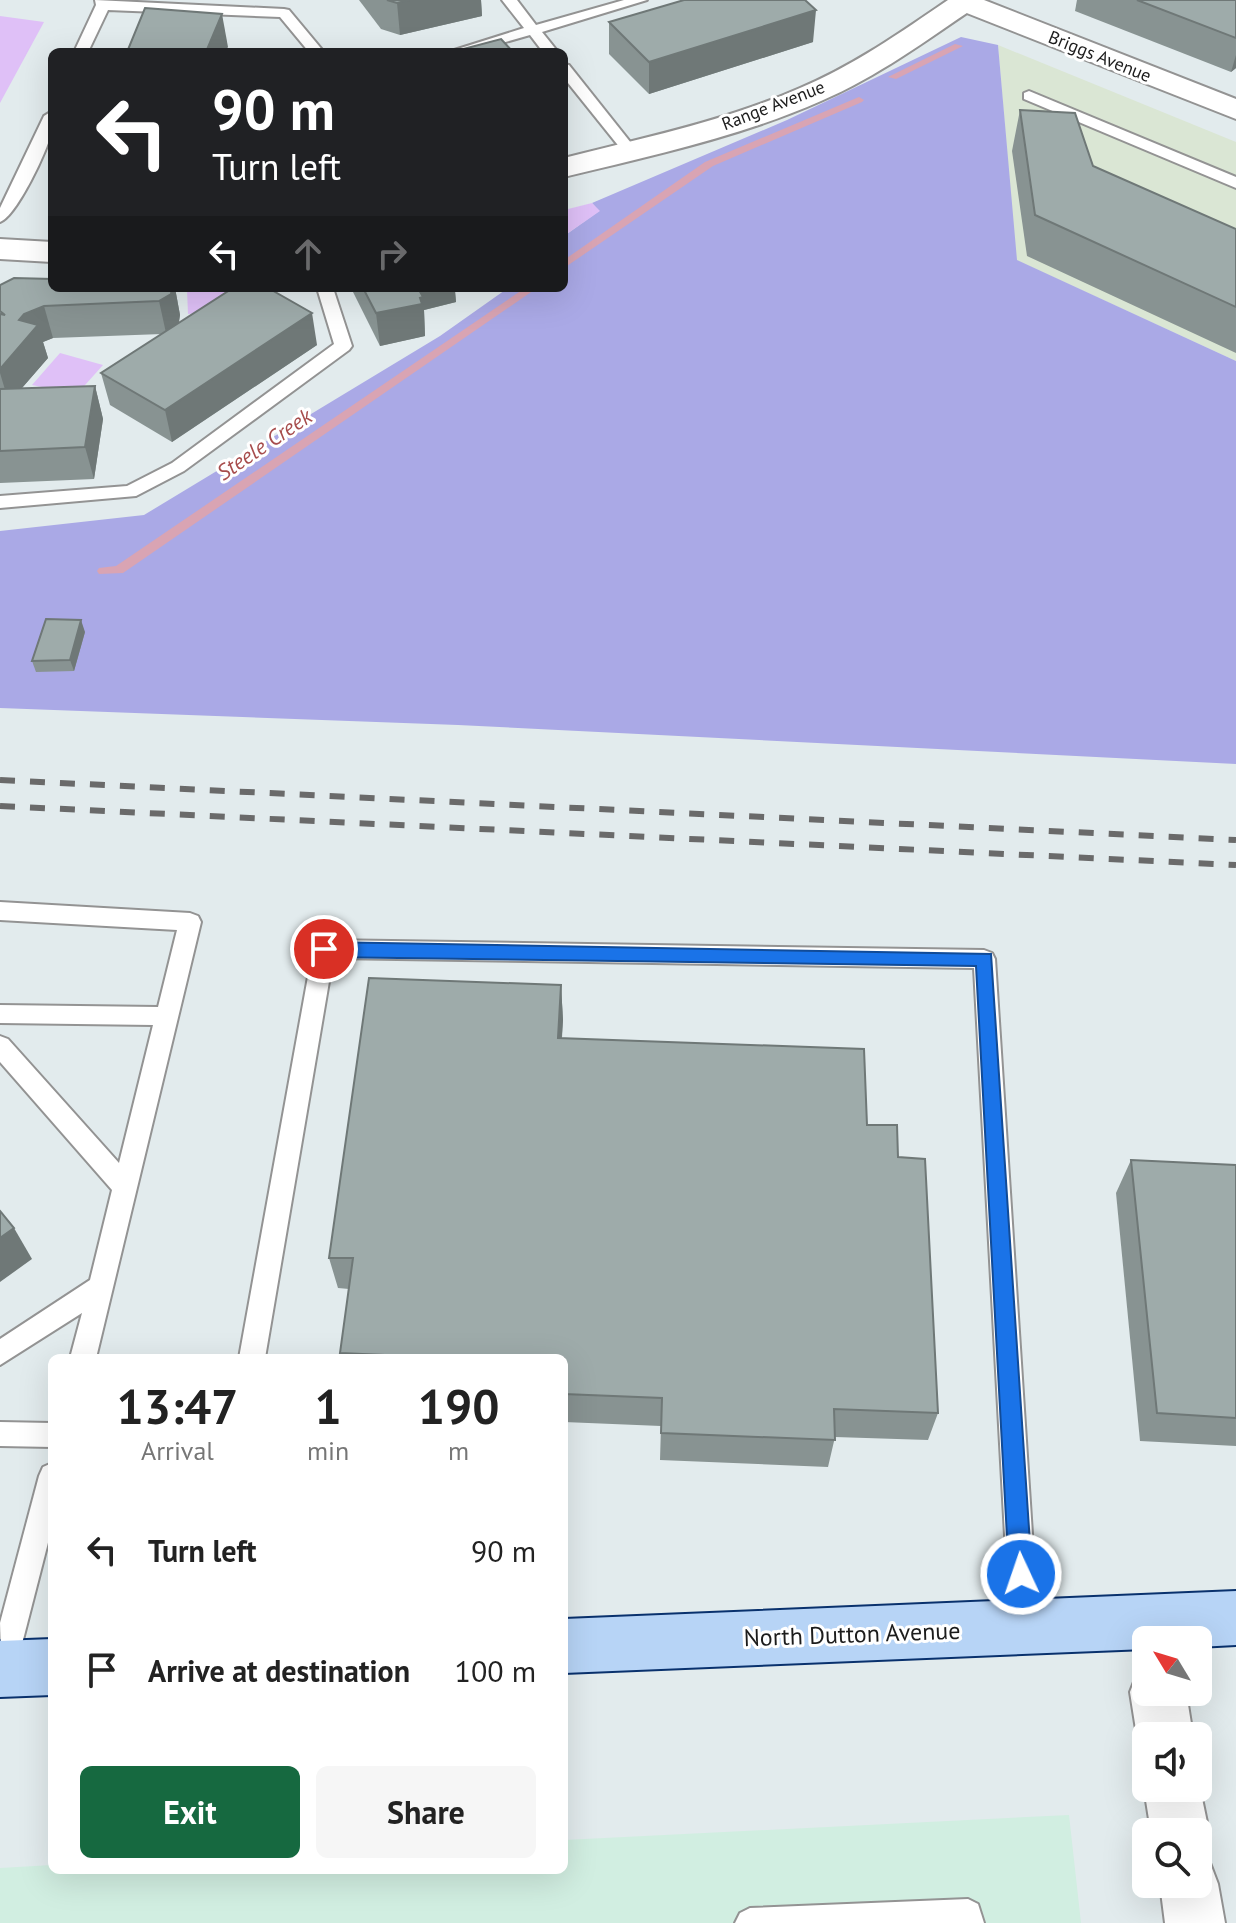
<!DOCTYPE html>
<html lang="en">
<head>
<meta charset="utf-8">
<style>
  body { margin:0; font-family:"PT Sans",sans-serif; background:#f6f6f6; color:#222; height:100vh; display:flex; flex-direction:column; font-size:30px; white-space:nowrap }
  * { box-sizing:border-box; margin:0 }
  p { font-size:26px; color:#767676 }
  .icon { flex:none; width:44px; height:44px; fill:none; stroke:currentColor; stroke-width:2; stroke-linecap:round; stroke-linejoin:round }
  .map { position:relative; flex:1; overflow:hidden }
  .sheet { position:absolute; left:48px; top:1354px; width:520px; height:520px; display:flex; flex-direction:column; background:#fff; border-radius:12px; box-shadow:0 8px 32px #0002 }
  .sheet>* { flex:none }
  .top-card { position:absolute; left:48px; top:48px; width:520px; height:244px; border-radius:12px; box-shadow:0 8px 32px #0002; background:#202124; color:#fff; overflow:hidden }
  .needle { width:52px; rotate:308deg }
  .fabs { position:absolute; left:1132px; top:1626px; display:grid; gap:16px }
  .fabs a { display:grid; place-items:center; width:80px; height:80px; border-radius:12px; background:#fff; box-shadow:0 8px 32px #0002; font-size:40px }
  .pin { position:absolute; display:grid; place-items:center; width:68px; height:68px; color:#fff; margin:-34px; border:4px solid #fff; border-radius:50%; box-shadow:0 2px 8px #0007 }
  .me { position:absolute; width:88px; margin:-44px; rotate:357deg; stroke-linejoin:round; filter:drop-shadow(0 0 6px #0008) }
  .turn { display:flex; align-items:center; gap:28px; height:168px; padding:0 32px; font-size:36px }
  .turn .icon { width:104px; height:104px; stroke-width:2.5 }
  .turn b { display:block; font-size:56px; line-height:68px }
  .lanes { display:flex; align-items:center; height:76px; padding:0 32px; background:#0003; justify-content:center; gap:40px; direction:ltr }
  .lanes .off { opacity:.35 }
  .eta { display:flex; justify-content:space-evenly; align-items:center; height:136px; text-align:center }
  .eta b { font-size:48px; font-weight:700; line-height:56px }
  .action { display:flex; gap:16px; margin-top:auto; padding:16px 32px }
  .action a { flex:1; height:92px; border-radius:12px; background:#166940; color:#fff; font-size:32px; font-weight:700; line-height:92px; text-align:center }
  .action a+a { background:#f6f6f6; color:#222 }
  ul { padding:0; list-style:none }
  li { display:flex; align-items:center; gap:24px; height:120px; padding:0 32px }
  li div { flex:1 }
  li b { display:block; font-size:30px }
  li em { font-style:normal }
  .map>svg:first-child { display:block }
  .commercial { fill:#d1eee1 }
  .industrial { fill:#dae6d4 }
  .grass { fill:#aaa9e6 }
  .park { fill:#dfc0f7 }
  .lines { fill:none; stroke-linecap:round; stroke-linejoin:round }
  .stream { fill:#d9a4b3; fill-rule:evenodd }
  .service-casing { stroke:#939393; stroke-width:4 }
  .minor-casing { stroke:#939393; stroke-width:4 }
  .tertiary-casing { stroke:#939393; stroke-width:4 }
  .secondary-casing { stroke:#09316d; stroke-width:4 }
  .service { fill:#fff; fill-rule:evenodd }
  .minor { fill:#fff; fill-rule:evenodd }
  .tertiary { fill:#fff; fill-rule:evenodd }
  .secondary { fill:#b7d4f6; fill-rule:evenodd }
  .rail { stroke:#6a6a6a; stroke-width:6; stroke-dasharray:15 15; stroke-linecap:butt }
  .wall { fill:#889392 }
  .shaded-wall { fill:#6f7877 }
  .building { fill:#9eabaa; stroke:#6f7877; stroke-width:2 }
  .route { fill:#1a73e8; stroke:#114b97; stroke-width:2 }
  .labels { text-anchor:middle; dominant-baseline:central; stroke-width:6; stroke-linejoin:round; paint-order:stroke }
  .far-street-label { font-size:18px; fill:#1c1c1c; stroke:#fff }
  .water-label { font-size:22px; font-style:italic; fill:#a74d4d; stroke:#fff }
  .near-street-label { font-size:24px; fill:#1c1c1c; stroke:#fff }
</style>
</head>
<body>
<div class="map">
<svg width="1236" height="1923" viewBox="0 0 1236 1923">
  <rect width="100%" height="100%" fill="#e2ebed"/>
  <polygon class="commercial" points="1069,1815 1081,1923 0,1923 0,1868 52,1865 52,1870 564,1870 564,1840"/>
  <polygon class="industrial" points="998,45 1236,142 1236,361 1016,260"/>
  <polygon class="grass" points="961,37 998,45 1017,260 1236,361 1236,764 458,725 0,708 0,531 144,515 440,336 508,288 564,288 564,236 599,211 592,203 787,120"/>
  <g class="park">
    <polygon points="0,16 44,22 0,103"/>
    <polygon points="592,203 600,211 564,236 564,210"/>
    <polygon points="251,288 248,310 188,314 187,289"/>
    <polygon points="60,353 103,365 77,394 32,385"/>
  </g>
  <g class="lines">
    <g class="stream">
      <polygon points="955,44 963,46 896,79 888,77"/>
      <polygon points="859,97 864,100 862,102 713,166 564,268 564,260 705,162"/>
      <polygon points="525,288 537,288 123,573 99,574 97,571 99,568 116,566"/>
    </g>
    <g class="service-casing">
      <g id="service">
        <polygon points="95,0 284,9 289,10 324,52 309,52 280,17 108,10 88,52 74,52 96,5"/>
        <polygon points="502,0 517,0 536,25 624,0 647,0 542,32 558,52 543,52 530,35 471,52 448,52 524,28"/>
        <polygon points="564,64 569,65 635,148 635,154 625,154 564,78"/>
        <polygon points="1029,91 1236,177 1236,188 1024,99 1024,93"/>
        <path d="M52,111C52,117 53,124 52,130C49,148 16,217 0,222V208L44,116Z"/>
        <polygon points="317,288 333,288 352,346 349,350 184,471 136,496 0,508 0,496 127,486 172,463 334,344"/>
        <polygon points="0,902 190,913 198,916 201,922 96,1358 70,1358 82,1313 0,1365 0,1339 90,1280 112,1190 0,1062 0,1036 8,1039 119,1163 153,1025 0,1023 0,1005 158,1007 177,930 0,920"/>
        <polygon points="324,940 984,950 992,953 995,959 1038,1627 1034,1637 1024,1641 1014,1637 1010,1627 974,968 333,958 265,1358 239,1358 313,949 316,943"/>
        <polygon points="0,1422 52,1423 52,1447 0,1446"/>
        <polygon points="52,1463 52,1527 16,1667 12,1677 2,1681 0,1623 39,1476 43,1467"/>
        <polygon points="968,1899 978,1904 984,1923 735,1923 740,1913 750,1908"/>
      </g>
    </g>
    <g class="minor-casing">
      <g id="minor">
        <polygon points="951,0 984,0 1236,99 1236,119 954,8"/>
        <polygon points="1146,1669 1146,1692 1186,1692 1193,1736 1146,1736 1146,1756 1137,1736 1130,1692 1138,1672"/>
        <polygon points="1198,1779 1209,1832 1198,1853 1198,1832 1151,1832 1144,1788 1146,1784 1146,1788 1198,1788"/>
        <polygon points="1198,1858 1210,1863 1218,1884 1225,1923 1165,1923 1160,1884 1198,1884"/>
      </g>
    </g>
    <g class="tertiary-casing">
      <g id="tertiary">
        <path d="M948,0H981L977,6C927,40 877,77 821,101C740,137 650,156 564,177V158C643,138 725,121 800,88C853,66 901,32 948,0Z"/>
        <polygon points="0,239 52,242 52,262 0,259"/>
      </g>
    </g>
    <g class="secondary-casing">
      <g id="secondary">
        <polygon points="1236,1591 1236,1645 1198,1647 1198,1640 1146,1640 1146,1649 564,1673 564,1619"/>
        <polygon points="52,1639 52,1695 0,1697 0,1641"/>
      </g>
    </g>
    <use href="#service" class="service"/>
    <use href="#minor" class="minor"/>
    <use href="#tertiary" class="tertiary"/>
    <use href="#secondary" class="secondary"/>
    <g class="rail">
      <polyline points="0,780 1236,840"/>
      <polyline points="0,806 1236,865"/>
    </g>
  </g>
  <g class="wall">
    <polygon points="359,0 481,0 482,16 400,35 381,29"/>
    <polygon points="1077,0 1236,0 1236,68 1231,72 1075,11"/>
    <polygon points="609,22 813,42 649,94 609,54"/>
    <polygon points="1020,110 1093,166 1236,229 1236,353 1027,256 1012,151"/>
    <polygon points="0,285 52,288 175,288 180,315 179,323 317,345 172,442 110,405 101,373 162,334 53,338 43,342 48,358 21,389 95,386 103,419 94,479 0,483"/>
    <polygon points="351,288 468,288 455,291 456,302 424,310 425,336 380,346"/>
    <polygon points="85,632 74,671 36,672 32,661"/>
    <polygon points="561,985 563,1020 562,1038 867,1125 898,1157 938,1413 928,1440 835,1437 828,1467 660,1460 661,1426 564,1422 564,1358 341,1358 340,1353 349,1289 338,1288 329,1258"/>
    <polygon points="1131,1160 1236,1165 1236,1446 1140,1441 1116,1193"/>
  </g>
  <g class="shaded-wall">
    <polygon points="409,0 481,0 482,16 400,35 397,3"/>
    <polygon points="816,10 813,42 649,94 649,62"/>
    <polygon points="222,14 228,47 225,52 206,52"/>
    <polygon points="1236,55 1236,68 1231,72"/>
    <polygon points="169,288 175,288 180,315 178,326 166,333 159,301"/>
    <polygon points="414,288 468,288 455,291 456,302 424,310 425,336 380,346 376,313"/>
    <polygon points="44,306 53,338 43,342 48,358 9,403 0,373 0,369 19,320 24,314"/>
    <polygon points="312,313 317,345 172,442 165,410"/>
    <polygon points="95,386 103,419 94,479 85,447"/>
    <polygon points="81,620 85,632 74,671 70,660"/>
    <polygon points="561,985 563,1020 559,1073 558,1038"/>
    <polygon points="14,1228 32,1259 0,1282 0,1238"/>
  </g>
  <g class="building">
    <polygon points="387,0 409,0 397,3"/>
    <polygon points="684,0 805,0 816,10 649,62 609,22"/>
    <polygon points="1137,0 1236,0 1236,38"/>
    <polygon points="145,8 222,14 206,52 127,52"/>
    <polygon points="501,39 513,52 452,52"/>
    <polygon points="1020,110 1075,113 1093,166 1236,229 1236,307 1035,215"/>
    <polygon points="14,278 52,279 52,288 172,288 171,294 159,301 44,306 24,314 19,320 38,325 0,369 0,314 5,315 0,311 0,285"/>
    <polygon points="233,288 268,288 312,313 165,410 101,373"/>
    <polygon points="363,288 418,288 423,297 420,298 422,304 376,313"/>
    <polygon points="95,386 85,447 0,451 0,389"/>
    <polygon points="46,619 81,620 70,660 32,661"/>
    <polygon points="369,978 561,985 558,1038 864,1049 867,1125 897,1125 898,1157 925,1159 938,1413 834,1409 835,1440 661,1433 662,1398 564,1394 564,1358 452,1358 340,1353 353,1258 329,1258"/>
    <polygon points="1131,1160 1236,1165 1236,1418 1157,1413"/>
    <polygon points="0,1211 14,1228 0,1238"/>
  </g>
  <polygon class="route" points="324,942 991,954 1032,1574 1028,1581 1021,1585 1013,1581 1009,1574 976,966 324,957 315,949"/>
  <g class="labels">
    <g class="far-street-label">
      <text transform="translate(1100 56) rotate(22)">Briggs Avenue</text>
      <text transform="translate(773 105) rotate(-21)">Range Avenue</text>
    </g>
    <g class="water-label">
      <text transform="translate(264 444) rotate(-34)">Steele Creek</text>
    </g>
    <g class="near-street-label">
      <text transform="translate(852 1634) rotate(-2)">North Dutton Avenue</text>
    </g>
  </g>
</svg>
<div class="fabs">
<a><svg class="needle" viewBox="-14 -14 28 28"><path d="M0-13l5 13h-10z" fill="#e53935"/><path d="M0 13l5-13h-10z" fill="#767676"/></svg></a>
<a><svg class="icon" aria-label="sound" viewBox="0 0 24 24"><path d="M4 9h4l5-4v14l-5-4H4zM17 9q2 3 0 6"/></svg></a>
<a><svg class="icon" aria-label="search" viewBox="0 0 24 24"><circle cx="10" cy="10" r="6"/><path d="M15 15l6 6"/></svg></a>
</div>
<div class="pin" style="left:324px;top:949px;background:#d93025"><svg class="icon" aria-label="arrive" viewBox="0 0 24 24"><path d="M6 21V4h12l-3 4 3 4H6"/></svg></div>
<svg class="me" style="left:1021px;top:1574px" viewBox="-20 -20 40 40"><circle r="17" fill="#1a73e8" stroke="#fff" stroke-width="3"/><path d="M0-11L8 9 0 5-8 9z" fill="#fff"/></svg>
<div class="top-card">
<div class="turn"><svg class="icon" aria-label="left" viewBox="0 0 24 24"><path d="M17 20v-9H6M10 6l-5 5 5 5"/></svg><div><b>90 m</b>Turn left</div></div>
<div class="lanes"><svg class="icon" aria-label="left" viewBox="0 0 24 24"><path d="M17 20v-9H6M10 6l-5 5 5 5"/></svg><svg class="icon off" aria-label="ahead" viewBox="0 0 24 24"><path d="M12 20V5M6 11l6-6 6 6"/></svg><svg class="icon off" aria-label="right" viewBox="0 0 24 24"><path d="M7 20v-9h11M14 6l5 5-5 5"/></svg></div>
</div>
<section class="sheet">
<div class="eta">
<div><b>13:47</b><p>Arrival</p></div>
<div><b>1</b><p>min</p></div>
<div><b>190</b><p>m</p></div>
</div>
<ul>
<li><svg class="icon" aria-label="left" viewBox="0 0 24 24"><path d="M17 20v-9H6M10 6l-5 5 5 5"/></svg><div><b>Turn left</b></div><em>90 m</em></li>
<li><svg class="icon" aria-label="arrive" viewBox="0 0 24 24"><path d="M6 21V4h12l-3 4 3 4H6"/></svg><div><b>Arrive at destination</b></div><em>100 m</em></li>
</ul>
<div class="action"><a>Exit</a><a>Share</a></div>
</section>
</div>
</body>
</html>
